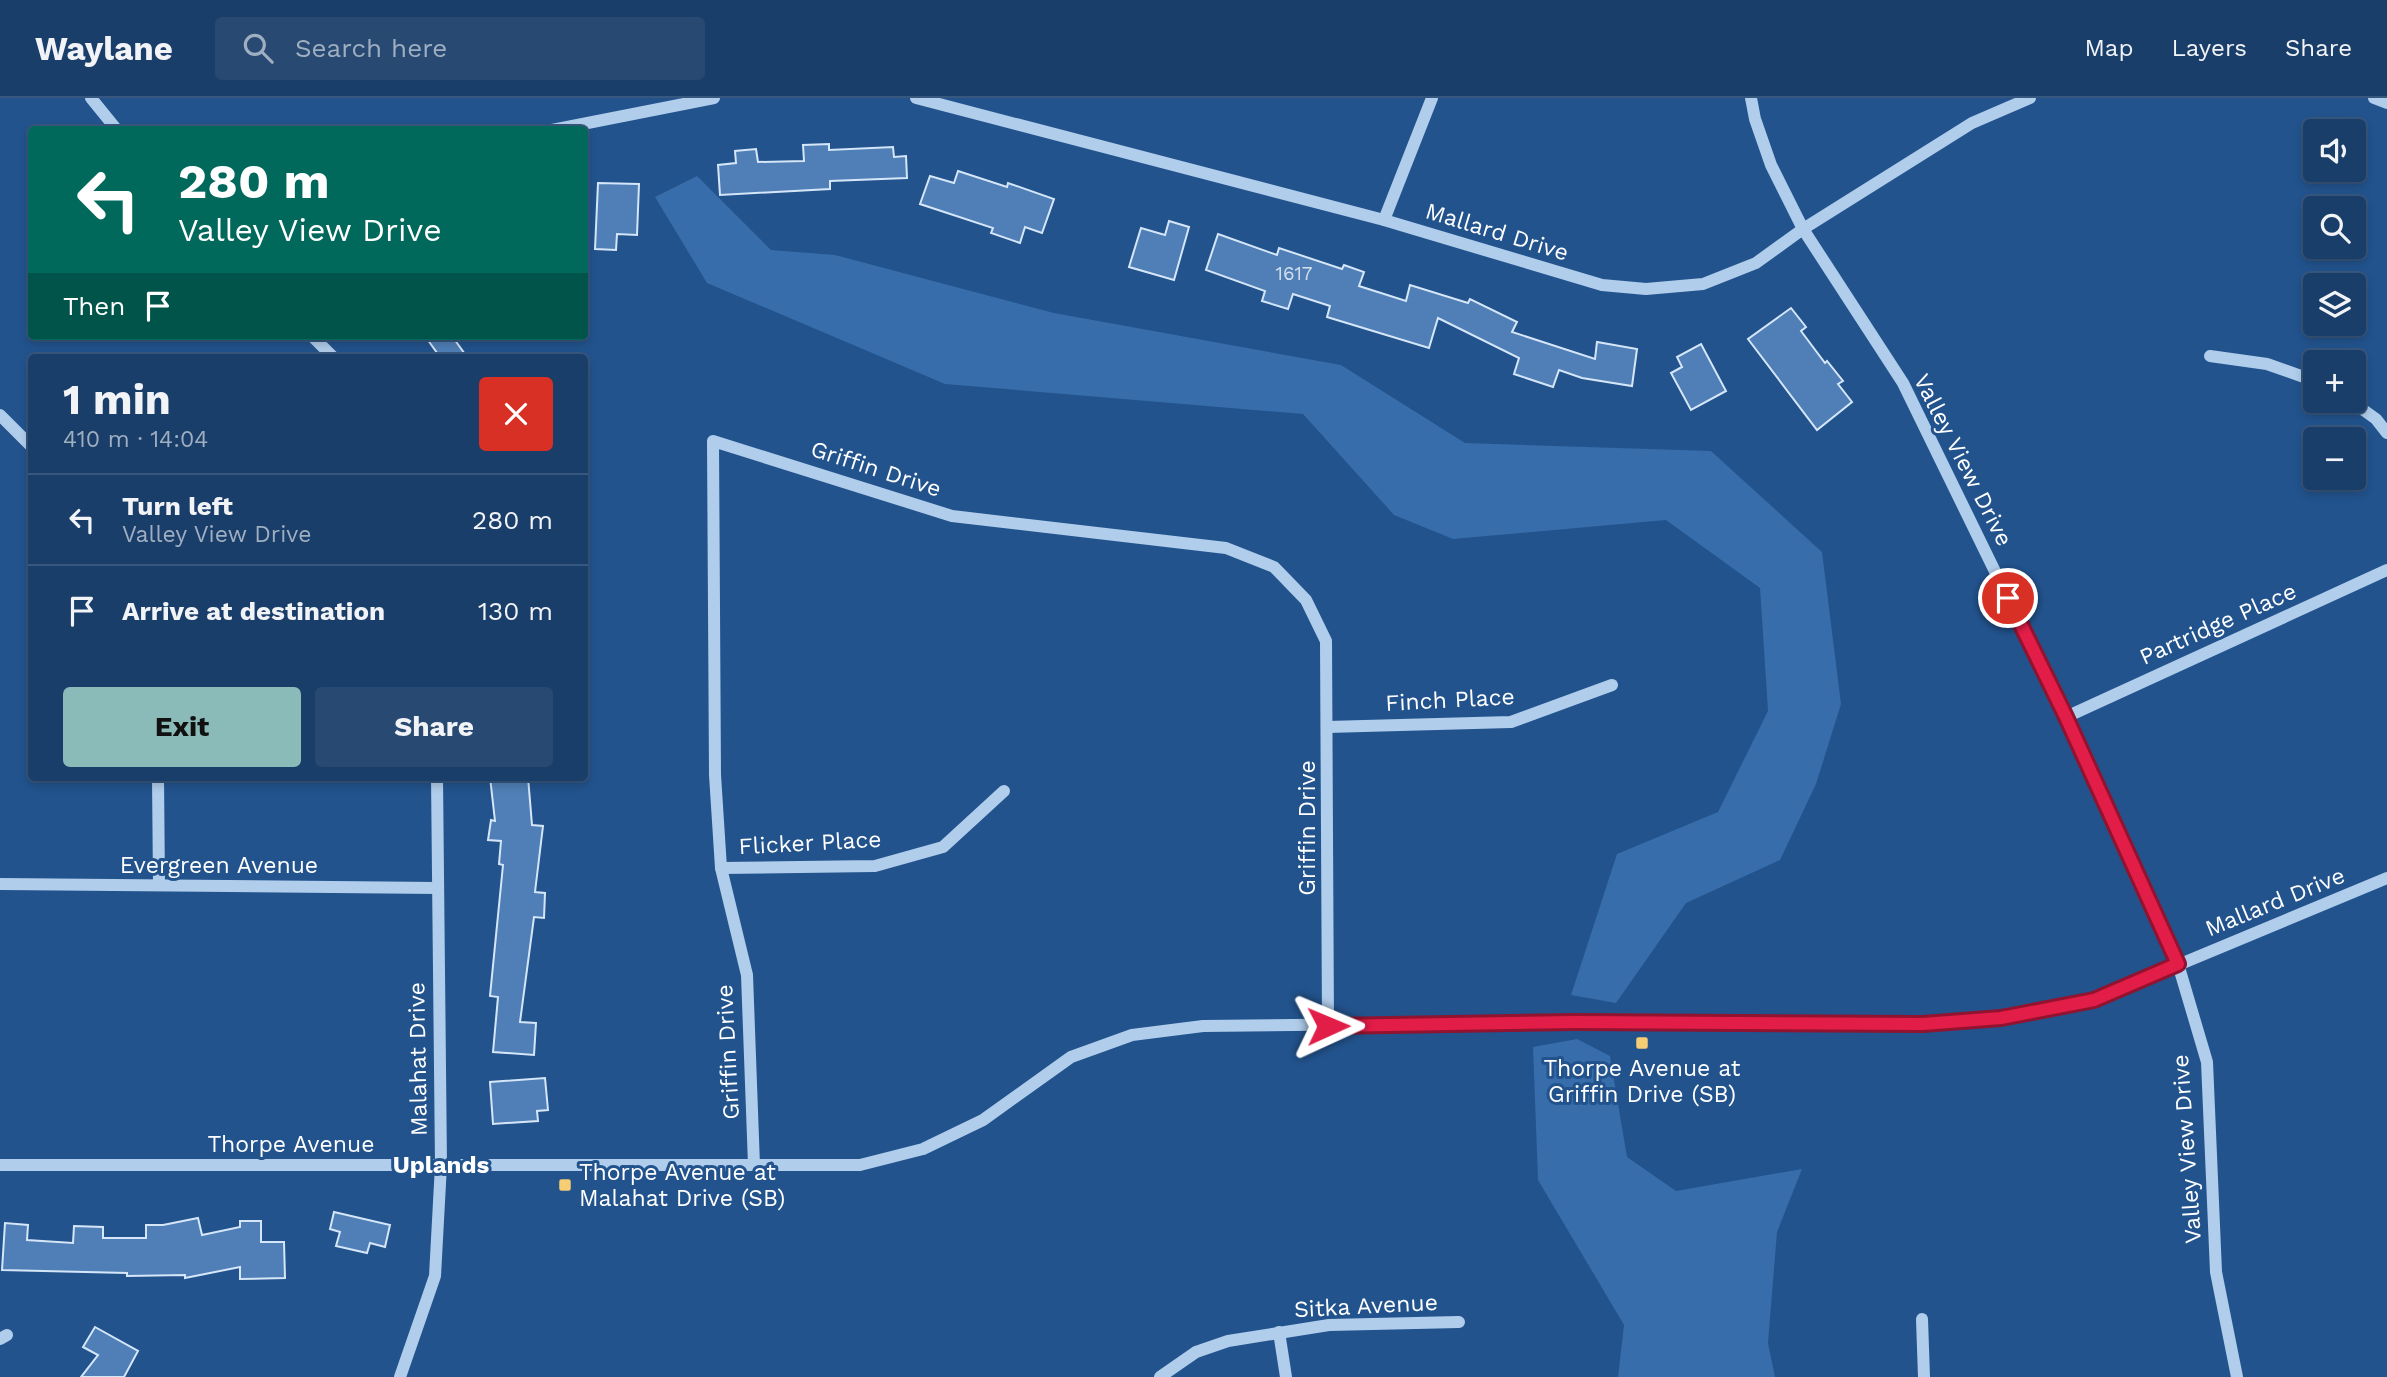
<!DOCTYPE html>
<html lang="en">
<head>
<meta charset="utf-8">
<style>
  body { margin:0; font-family:"Work Sans",sans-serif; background:#274972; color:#f1f3f6; height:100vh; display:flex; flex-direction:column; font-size:26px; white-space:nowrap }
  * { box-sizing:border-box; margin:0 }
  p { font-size:23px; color:#9faec1 }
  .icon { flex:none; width:38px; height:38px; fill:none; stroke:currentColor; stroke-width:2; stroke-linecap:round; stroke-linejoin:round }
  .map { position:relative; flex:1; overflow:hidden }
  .details { position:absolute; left:28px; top:256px; width:560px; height:427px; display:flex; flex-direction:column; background:#1a3e6a; border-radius:7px; box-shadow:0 4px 10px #0003,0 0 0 2px #38577e }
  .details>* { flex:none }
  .hud { position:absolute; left:28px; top:28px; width:560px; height:214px; border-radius:7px; box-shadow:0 4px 10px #0003,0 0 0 2px #38577e; background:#00695c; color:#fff; overflow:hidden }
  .controls { position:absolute; left:2303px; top:21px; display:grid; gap:14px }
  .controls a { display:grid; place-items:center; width:63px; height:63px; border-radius:7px; background:#1a3e6a; box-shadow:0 4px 10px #0003,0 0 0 2px #38577e; font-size:35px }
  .pin { position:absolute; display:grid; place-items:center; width:60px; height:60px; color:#fff; margin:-30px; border:4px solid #fff; border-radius:50%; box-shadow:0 2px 7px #0007 }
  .me { position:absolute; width:77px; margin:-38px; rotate:89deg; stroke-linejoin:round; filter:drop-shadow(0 0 5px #0008) }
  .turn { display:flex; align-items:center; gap:24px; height:147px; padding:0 35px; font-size:32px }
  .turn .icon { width:91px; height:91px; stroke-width:2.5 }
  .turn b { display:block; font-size:49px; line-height:60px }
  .then { display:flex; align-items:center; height:66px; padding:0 35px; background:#0003; gap:14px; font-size:26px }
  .round { display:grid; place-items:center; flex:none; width:74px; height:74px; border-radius:7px; background:#274972 }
  .headline { display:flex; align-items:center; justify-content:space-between; height:119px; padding:0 35px }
  h1 { font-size:42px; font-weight:700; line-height:52px }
  .button { display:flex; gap:14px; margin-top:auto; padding:14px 35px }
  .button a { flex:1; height:80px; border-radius:7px; background:#8bbbb9; color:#111; font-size:28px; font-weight:700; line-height:80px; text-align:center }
  .button a+a { background:#274972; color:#f1f3f6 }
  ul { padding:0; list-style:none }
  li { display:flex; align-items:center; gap:21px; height:91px; padding:0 35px; border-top:2px solid #38577e }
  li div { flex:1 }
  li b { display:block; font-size:26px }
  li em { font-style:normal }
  header { display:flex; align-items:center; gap:42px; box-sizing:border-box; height:98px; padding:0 35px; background:#1a3e6a; border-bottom:2px solid #38577e }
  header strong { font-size:33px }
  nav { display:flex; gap:38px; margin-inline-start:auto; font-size:24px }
  .search { width:490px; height:63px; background:#274972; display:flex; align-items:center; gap:18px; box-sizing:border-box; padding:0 24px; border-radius:7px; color:#9faec1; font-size:26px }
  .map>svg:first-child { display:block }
  .green { fill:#366daa }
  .building { fill:#4f7fb6; stroke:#d5e6f8; stroke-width:2 }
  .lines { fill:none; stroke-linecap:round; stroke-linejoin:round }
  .minor { stroke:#b0cdeb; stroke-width:12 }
  .route-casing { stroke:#92132f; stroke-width:18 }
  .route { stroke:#e11d48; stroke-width:12 }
  .poi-dot { fill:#f7cd73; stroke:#22538d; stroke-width:2.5 }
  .labels { text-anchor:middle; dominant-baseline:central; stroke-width:6; stroke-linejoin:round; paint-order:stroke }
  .number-label { font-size:19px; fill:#d3dfed }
  .street-label { font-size:23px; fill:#fff; stroke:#22538d }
  .poi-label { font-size:23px; fill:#fff; stroke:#22538d }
  .neighbourhood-label { font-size:24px; font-weight:bold; fill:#fff; stroke:#22538d }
</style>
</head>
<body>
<header>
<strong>Waylane</strong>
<div class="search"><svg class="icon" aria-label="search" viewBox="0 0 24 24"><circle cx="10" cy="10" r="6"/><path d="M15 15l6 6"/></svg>Search here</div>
<nav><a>Map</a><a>Layers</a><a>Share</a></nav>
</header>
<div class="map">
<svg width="2387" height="1279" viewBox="0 0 2387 1279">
  <rect width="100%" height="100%" fill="#22538d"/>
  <g class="green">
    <polygon points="697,78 771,152 835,157 1054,215 1341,267 1465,345 1711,353 1822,454 1841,606 1816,686 1780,762 1686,805 1616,905 1571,897 1617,756 1718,714 1768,613 1760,490 1666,422 1453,441 1394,417 1303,316 945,286 707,185 655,99"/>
    <polygon points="1577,941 1610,958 1627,1059 1676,1093 1802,1071 1777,1134 1768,1245 1775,1279 1618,1279 1624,1227 1538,1082 1533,949"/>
  </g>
  <g class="building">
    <polygon points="829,46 829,52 893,49 894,59 906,58 907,80 830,83 830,91 720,97 718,67 736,65 735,53 756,51 758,64 804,63 803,47"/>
    <polygon points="958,73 1007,89 1008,85 1054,101 1042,135 1025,129 1020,145 991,135 993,130 920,106 930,78 954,85"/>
    <polygon points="598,85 639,86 637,137 617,136 616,152 595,151"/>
    <polygon points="1169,123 1189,129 1174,182 1129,169 1141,130 1165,137"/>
    <polygon points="1218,136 1277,157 1279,150 1342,171 1344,167 1364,174 1359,188 1406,203 1410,187 1468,205 1470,201 1517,224 1512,234 1595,261 1597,244 1637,251 1632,288 1582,280 1559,272 1553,289 1514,276 1519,260 1438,220 1429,250 1327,219 1330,208 1293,196 1288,211 1262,203 1265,193 1206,172"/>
    <polygon points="1791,210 1806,229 1801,233 1825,265 1827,263 1843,283 1838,286 1852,304 1817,332 1748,241"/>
    <polygon points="425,238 452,238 467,259 440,259"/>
    <polygon points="1701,246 1726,293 1691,312 1671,275 1682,269 1677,259"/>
    <polygon points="490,679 528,679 532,727 543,728 535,794 545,795 544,820 534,819 520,924 536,925 534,957 493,954 498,899 490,898 503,767 499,766 501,743 488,742 491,722 495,723"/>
    <polygon points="545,980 548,1012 537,1013 538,1023 493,1026 490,984"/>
    <polygon points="334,1114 390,1127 385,1149 370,1145 367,1155 336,1148 340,1134 330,1131"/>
    <polygon points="198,1120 202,1137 240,1129 240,1123 261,1123 261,1144 284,1144 285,1180 240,1181 240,1169 185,1180 185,1177 127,1178 127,1175 2,1172 5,1125 28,1127 27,1142 73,1145 74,1128 103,1129 103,1140 146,1140 146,1127 163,1127"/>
    <polygon points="95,1229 138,1253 124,1279 81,1279 98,1257 83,1249"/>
  </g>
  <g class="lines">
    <g class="minor">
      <polyline points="91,0 117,32"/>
      <polyline points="916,0 1384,122 1602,187 1646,191 1703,186 1756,165 1803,131 1972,25 2030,0"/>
      <polyline points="1751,0 1755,21 1771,67 1803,131 1903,285 2066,619 2178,866 2207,964 2216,1174 2237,1279"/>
      <polyline points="2374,0 2387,5"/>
      <polyline points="552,32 714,0"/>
      <polyline points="1384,122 1432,0"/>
      <polyline points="312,238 333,259"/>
      <polyline points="2210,258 2267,266 2315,283"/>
      <polyline points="2351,303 2376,321 2387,335"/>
      <polyline points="0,317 32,349"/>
      <polyline points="2066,619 2387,472"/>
      <polyline points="1327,629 1511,624 1612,587"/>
      <polyline points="158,679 159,787"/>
      <polyline points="721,770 875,768 943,749 1004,693"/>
      <polyline points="0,786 437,790"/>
      <polyline points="0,1067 860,1067 923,1051 983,1022 1071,959 1132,937 1203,928 1576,924 1899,926 2001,920 2094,902 2387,780"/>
      <polyline points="754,1067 747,877 721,770 715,677 713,343 952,418 1226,450 1274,469 1306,502 1326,543 1328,928"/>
      <polyline points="1922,1221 1924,1279"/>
      <polyline points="1279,1234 1286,1279"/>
      <polyline points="0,1241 7,1237"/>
      <polyline points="400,1279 435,1178 441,1067 437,679"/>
      <polyline points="1160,1279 1196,1254 1228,1243 1329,1227 1459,1224"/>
    </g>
  </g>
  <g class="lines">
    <g class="route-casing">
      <polyline id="route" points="1328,928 1576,924 1923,926 2001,920 2094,902 2178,866 2066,619 2008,500"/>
    </g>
    <use href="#route" class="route"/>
  </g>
  <g class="poi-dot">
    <rect x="1635" y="938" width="14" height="14" rx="3.5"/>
    <rect x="558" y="1080" width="14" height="14" rx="3.5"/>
  </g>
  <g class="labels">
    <g class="number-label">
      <text x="1294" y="175">1617</text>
    </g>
    <g class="street-label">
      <text transform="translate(1497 134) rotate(17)">Mallard Drive</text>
      <text transform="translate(1963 362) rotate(63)">Valley View Drive</text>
      <text transform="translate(876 371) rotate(18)">Griffin Drive</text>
      <text transform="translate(2218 526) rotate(-24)">Partridge Place</text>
      <text transform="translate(1450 602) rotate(-3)">Finch Place</text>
      <text transform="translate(1307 730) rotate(-90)">Griffin Drive</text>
      <text transform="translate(810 745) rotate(-3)">Flicker Place</text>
      <text x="219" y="767">Evergreen Avenue</text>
      <text transform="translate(2275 804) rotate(-22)">Mallard Drive</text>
      <text transform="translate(728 954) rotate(-93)">Griffin Drive</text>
      <text transform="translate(418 961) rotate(-91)">Malahat Drive</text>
      <text x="291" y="1046">Thorpe Avenue</text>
      <text transform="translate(2187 1051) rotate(-94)">Valley View Drive</text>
      <text transform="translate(1366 1208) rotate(-3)">Sitka Avenue</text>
    </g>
    <g class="poi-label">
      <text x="1642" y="970">Thorpe Avenue at<tspan x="1642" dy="26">Griffin Drive (SB)</tspan></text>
      <text x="579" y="1074" text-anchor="start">Thorpe Avenue at<tspan x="579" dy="26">Malahat Drive (SB)</tspan></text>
    </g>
    <g class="neighbourhood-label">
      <text x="441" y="1067">Uplands</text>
    </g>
  </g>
</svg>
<div class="controls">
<a><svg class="icon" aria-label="sound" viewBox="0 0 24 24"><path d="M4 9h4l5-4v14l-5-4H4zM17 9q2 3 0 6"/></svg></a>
<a><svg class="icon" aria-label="search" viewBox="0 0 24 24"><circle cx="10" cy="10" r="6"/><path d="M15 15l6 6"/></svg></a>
<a><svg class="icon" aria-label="layers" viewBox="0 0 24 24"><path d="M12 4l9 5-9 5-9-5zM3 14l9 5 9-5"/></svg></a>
<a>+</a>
<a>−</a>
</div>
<div class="pin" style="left:2008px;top:500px;background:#d93025"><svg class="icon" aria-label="arrive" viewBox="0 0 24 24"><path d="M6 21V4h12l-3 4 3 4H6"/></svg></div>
<svg class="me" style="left:1328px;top:928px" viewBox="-20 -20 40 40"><path d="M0-17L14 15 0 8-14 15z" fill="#e11d48" stroke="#fff" stroke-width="4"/></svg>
<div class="hud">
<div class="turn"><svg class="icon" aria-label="left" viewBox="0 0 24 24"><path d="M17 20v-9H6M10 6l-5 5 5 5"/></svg><div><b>280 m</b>Valley View Drive</div></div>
<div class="then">Then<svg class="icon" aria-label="arrive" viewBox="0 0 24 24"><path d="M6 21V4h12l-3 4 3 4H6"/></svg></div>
</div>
<section class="details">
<div class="headline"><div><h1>1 min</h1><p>410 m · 14:04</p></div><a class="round" style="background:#d93025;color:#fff"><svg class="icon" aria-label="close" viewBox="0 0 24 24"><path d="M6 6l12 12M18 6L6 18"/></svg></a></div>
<ul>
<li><svg class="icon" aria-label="left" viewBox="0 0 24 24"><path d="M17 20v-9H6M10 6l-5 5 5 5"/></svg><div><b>Turn left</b><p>Valley View Drive</p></div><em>280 m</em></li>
<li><svg class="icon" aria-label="arrive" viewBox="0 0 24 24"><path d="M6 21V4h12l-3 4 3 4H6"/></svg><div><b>Arrive at destination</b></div><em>130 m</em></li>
</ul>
<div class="button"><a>Exit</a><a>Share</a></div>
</section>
</div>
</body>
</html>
